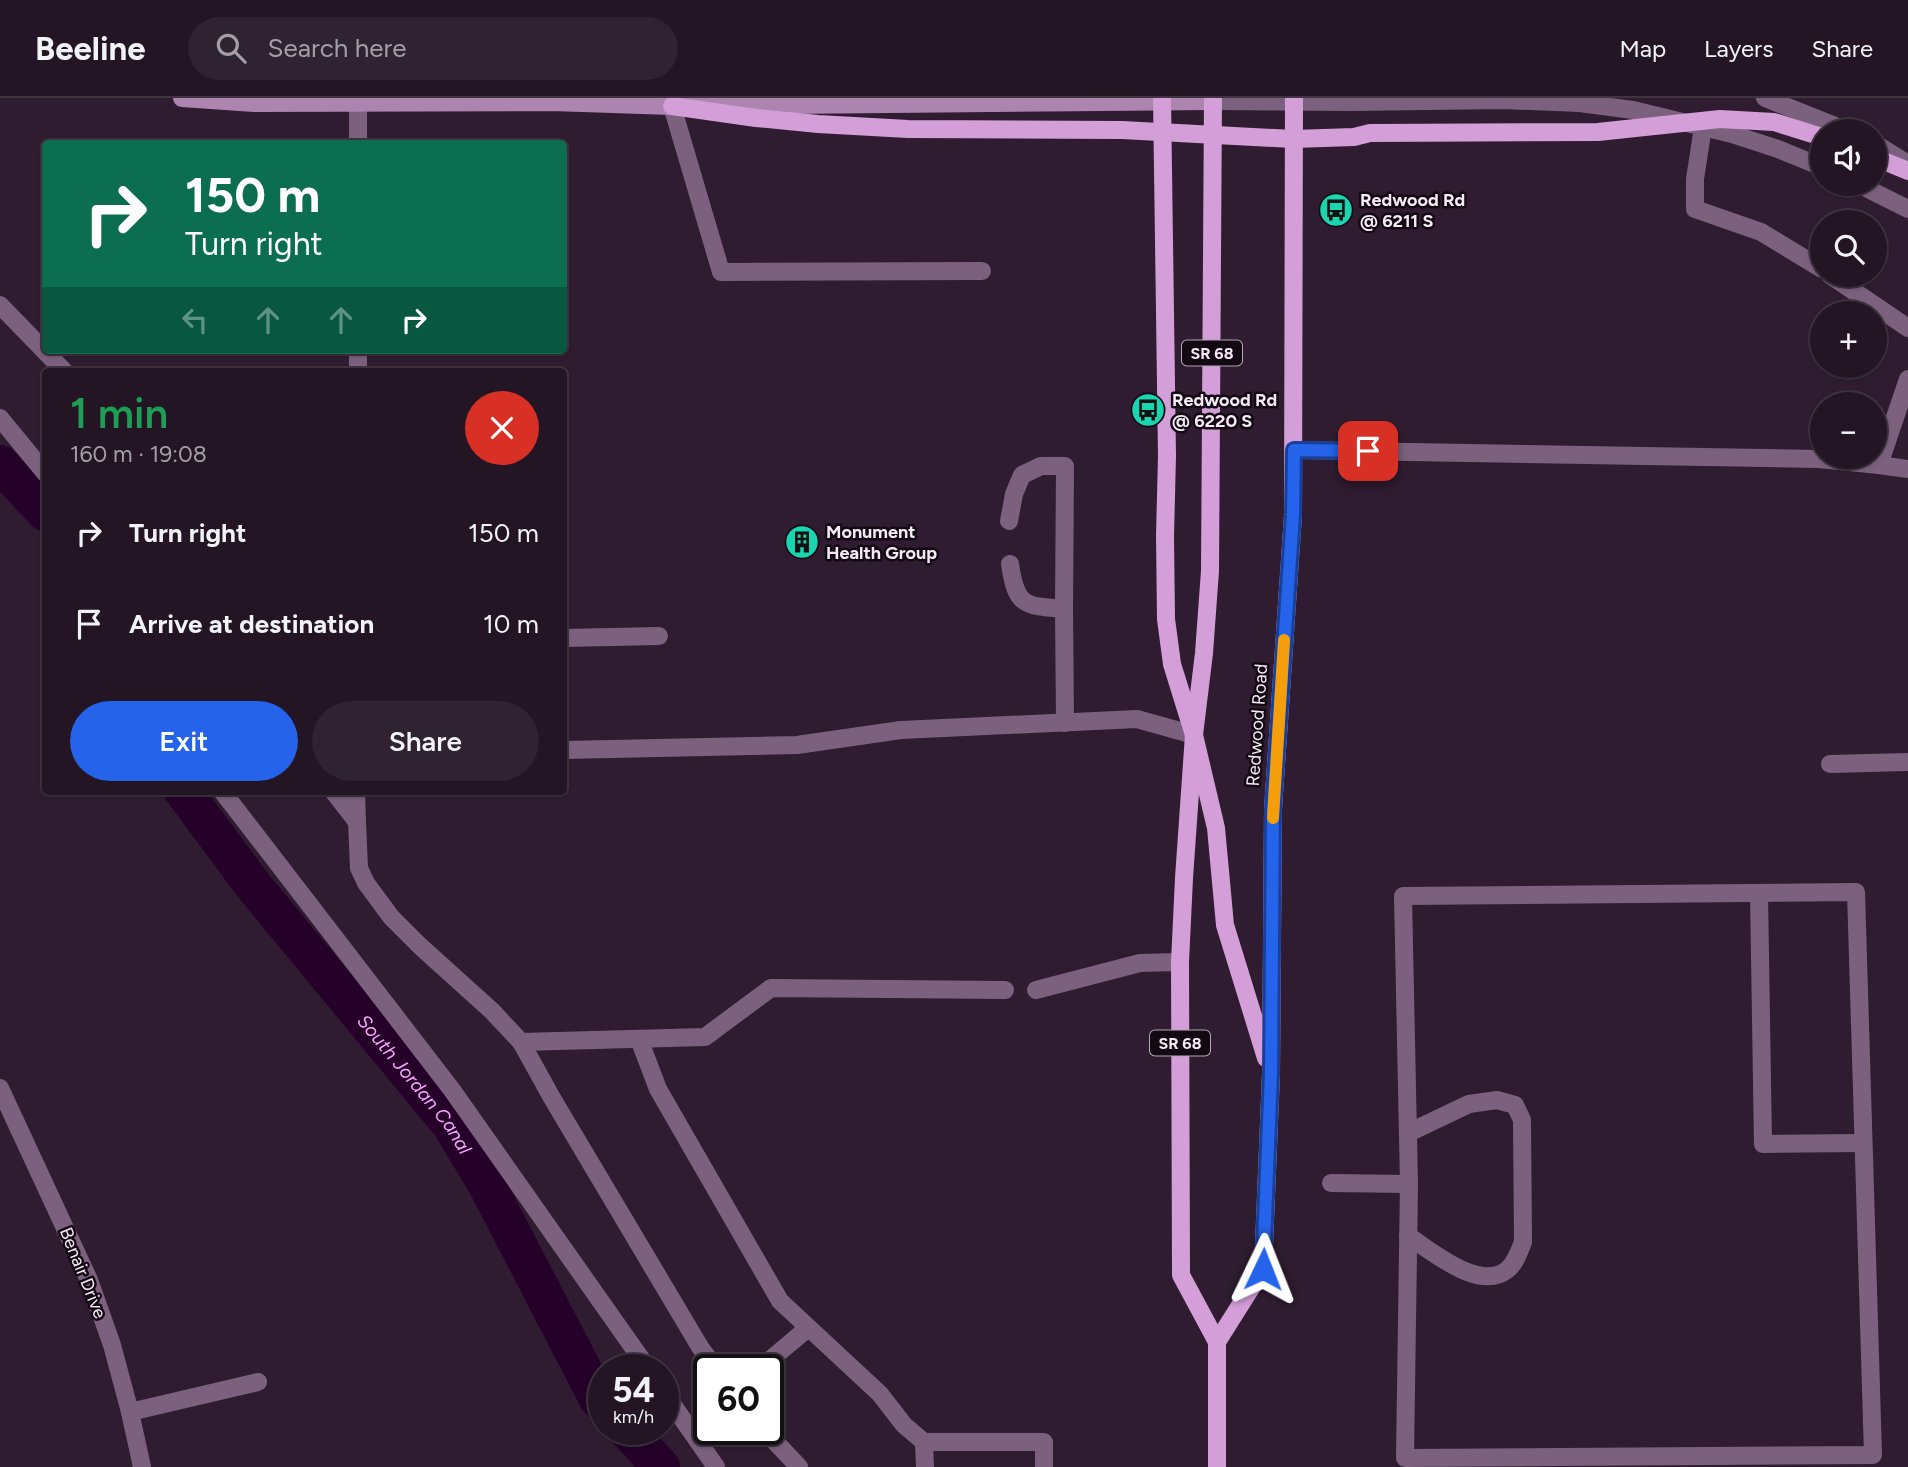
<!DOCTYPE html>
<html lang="en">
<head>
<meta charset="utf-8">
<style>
  body { margin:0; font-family:Figtree,sans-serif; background:#2f2231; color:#f1f3f6; height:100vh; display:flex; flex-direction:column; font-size:26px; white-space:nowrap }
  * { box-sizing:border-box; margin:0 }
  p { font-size:23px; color:#a39fa6 }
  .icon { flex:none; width:38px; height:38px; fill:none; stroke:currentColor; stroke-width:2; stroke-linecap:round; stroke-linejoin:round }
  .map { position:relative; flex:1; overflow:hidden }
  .details { position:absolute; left:42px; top:270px; width:525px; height:427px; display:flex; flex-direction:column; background:#231524; border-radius:7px; box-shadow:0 2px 5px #0004,0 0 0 2px #403441 }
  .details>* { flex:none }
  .top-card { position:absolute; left:42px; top:42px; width:525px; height:214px; border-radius:7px; box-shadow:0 2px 5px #0004,0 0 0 2px #403441; background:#0b6e4f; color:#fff; overflow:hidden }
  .tools { position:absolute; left:1810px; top:21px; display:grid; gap:14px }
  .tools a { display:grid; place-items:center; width:77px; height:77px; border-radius:50%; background:#231524; box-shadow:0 2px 5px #0004,0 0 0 2px #403441; font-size:35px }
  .speed { position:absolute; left:588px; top:1256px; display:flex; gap:14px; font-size:35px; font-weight:700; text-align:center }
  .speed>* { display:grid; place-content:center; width:91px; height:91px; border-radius:50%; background:#231524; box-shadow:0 2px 5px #0004,0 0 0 2px #403441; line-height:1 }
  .speed small { font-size:18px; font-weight:400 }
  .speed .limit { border:4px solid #111; border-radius:10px; background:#fff; color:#111 }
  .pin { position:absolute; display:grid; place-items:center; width:60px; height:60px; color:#fff; margin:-30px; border-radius:14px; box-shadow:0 4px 10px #0006 }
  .me { position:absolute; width:77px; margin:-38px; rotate:2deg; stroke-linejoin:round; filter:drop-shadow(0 0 5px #0008) }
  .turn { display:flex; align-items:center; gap:24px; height:147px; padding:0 28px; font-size:32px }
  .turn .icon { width:91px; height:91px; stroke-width:2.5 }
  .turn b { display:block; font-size:49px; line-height:60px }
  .lanes { display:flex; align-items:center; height:66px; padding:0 28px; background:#0003; justify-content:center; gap:35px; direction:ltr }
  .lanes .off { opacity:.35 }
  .round { display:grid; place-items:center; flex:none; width:74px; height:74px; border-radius:37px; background:#2f2231 }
  .headline { display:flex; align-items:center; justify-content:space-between; height:119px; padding:0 28px }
  h1 { font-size:42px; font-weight:600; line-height:52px; color:#1e9e55 }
  .cta { display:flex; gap:14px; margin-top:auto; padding:14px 28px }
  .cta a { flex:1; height:80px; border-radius:42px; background:#2563eb; color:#fff; font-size:28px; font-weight:600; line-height:80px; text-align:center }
  .cta a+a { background:#2f2231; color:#f1f3f6 }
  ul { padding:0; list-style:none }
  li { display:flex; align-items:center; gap:21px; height:91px; padding:0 28px }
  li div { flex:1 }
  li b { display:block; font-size:26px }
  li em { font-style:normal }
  header { display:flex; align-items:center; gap:42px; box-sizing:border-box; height:98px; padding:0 35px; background:#231524; border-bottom:2px solid #403441 }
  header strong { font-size:33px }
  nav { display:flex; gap:38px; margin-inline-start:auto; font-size:24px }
  .search { width:490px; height:63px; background:#2f2231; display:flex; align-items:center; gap:18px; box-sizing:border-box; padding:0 24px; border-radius:38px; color:#a39fa6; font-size:26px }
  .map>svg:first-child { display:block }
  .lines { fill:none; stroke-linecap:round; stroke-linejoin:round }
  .canal { stroke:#250029; stroke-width:38 }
  .service { stroke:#7b617d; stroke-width:18 }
  .minor { stroke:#7b617d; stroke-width:18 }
  .tertiary { stroke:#7b617d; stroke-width:18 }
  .secondary { stroke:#ad83b0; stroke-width:18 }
  .primary { stroke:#d49ed8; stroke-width:18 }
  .route-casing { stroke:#184099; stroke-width:18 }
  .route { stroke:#2563eb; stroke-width:12 }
  .slow { stroke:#f59e0b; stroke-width:12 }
  .labels { text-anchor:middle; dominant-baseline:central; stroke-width:5; stroke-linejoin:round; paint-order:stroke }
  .shield { fill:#120912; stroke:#b2a6b2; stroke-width:2 }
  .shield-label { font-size:16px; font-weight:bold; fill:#f7eaf7 }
  .poi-label { font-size:18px; font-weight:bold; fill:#f7eaf7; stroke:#120912; text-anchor:start }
  .street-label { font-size:18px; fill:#f7eaf7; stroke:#120912 }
  .water-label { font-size:19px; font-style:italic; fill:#f7a5fd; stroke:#120912 }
</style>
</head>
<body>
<header>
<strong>Beeline</strong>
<div class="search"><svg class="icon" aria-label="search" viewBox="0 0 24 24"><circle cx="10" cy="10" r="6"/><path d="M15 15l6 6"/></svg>Search here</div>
<nav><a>Map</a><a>Layers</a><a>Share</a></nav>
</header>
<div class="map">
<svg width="1908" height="1369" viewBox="0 0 1908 1369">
  <rect width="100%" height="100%" fill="#2f1c30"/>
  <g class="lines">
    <g class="canal">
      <polyline points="0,366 46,415"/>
      <path id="s1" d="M183,693L252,786L451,1027L487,1087L598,1301L604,1307"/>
      <polyline points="627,1332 661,1369"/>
    </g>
    <g class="service">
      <polyline points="358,5 358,46"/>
      <polyline points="672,8 721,174 982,173"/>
      <polyline points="1703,29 1695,81 1695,111 1761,134 1822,171"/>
      <polyline points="1830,177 1908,230"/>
      <polyline points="0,207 64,273"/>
      <polyline points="358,273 358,252"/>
      <polyline points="0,320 46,376"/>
      <polyline points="1294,352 1819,361 1879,367 1908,281"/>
      <polyline points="1879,367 1908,371"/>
      <polyline points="1009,423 1014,396 1022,377 1041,368 1065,368 1064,511 1065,625"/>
      <path d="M1010,466C1016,508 1024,508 1064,511"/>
      <polyline points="564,540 659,538"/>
      <polyline points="564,652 797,647 901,632 1137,621 1194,637"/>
      <polyline points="1830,666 1908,664"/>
      <polyline points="222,693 452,992 649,1272"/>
      <polyline points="333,693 357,724 359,770 366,785 391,819 420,848 492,913 521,944 552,1000 700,1249 717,1272"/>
      <polyline points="356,693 357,724"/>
      <polyline points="1759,795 1763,1046 1863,1045"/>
      <polyline points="1036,892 1140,865 1180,864"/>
      <polyline points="639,941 658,991 780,1203 880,1296 904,1327 924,1344"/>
      <polyline points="521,944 705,939 771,890 1005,892"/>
      <path d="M1408,1035L1469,1006L1497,1002L1515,1007L1522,1022L1523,1144C1519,1154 1515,1166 1507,1172C1479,1194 1432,1153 1408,1138"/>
      <polyline points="1331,1085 1409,1086 1405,1360 1873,1357 1856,794 1403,798 1409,1086"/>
      <polyline points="758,1272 808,1230"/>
      <polyline points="663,1293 716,1369"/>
      <polyline points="764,1332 799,1369"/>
      <polyline points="925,1369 924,1344 1044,1344 1044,1369"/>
    </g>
    <g class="minor">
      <polyline points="0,990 89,1182 112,1247 130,1314 142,1369"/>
      <polyline points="130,1314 258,1284"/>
    </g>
    <g class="tertiary">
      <polyline points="1765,0 1848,33"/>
      <polyline points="1213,3 1353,4 1503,2 1580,5 1633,12 1732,36 1778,51 1822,69"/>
      <polyline points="1874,45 1908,66"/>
      <polyline points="1858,86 1908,111"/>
    </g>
    <polyline class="secondary" points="182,0 254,5 552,4 672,8 1213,3"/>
    <g class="primary">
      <polyline points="1162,0 1167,358 1165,438 1166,521 1172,566 1194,637 1216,730 1225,827 1266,960"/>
      <polyline points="1213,0 1210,473 1204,555 1194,637 1184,780 1180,864 1181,1177 1217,1244 1217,1369"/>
      <polyline points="672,8 756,20 818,26 908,31 1122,32 1293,41 1354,39 1370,35 1598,34 1720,21 1774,24 1822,39"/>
      <polyline points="1874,59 1908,73"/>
      <polyline points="1217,1244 1263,1171 1271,976 1273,711 1293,417 1294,0"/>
    </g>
  </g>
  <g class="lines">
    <g class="route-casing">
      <polyline id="route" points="1263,1171 1271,976 1273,711 1293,417 1294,352 1368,353"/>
    </g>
    <use href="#route" class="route"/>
    <polyline class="slow" points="1273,720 1284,542"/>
  </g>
  <defs>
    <g id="bus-disc" transform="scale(1.75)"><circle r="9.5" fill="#1bd5b1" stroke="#120912"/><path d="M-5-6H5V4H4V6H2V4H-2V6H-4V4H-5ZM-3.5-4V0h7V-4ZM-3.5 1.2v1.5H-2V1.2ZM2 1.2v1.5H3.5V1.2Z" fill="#111"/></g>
    <g id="building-disc" transform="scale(1.75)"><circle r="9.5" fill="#1bd5b1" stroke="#120912"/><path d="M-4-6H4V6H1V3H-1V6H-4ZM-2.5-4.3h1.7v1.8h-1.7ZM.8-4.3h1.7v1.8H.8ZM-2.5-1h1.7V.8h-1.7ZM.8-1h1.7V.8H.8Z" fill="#111"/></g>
  </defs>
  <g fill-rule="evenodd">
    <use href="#bus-disc" x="1336" y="112"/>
    <use href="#bus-disc" x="1148" y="312"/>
    <use href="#building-disc" x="802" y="444"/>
  </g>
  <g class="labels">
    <g class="shield">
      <rect x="1182" y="242.5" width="60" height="25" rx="5"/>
      <rect x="1150" y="932.5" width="60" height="25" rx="5"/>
    </g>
    <g class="shield-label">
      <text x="1212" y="255">SR 68</text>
      <text x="1180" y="945">SR 68</text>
    </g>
    <g class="poi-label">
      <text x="1360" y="102">Redwood Rd<tspan x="1360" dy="21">@ 6211 S</tspan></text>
      <text x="1172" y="302">Redwood Rd<tspan x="1172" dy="21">@ 6220 S</tspan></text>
      <text x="826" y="434">Monument<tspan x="826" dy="21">Health Group</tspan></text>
    </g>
    <g class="street-label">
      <text transform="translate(1257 627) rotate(-86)">Redwood Road</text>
      <text transform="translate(83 1175) rotate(68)">Benair Drive</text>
    </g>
    <g class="water-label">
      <text stroke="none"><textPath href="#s1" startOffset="374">South Jordan Canal</textPath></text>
    </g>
  </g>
</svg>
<div class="tools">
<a><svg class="icon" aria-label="sound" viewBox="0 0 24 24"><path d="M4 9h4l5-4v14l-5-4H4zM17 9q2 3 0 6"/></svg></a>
<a><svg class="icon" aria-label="search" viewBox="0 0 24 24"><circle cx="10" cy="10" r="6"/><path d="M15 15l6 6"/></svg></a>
<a>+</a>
<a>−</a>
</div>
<div class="speed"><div>54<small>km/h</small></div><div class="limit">60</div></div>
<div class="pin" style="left:1368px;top:353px;background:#d93025"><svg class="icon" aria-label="arrive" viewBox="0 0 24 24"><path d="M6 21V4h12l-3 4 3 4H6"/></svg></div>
<svg class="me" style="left:1263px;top:1171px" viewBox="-20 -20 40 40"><path d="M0-17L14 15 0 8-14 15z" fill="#2563eb" stroke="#fff" stroke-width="4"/></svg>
<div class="top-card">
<div class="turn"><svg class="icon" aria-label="right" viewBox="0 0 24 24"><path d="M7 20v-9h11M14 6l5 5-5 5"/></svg><div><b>150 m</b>Turn right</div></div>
<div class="lanes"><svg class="icon off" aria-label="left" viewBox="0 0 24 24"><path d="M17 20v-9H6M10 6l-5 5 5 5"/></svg><svg class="icon off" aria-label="ahead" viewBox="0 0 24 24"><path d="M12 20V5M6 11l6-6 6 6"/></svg><svg class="icon off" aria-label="ahead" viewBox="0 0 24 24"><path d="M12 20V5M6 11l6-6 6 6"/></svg><svg class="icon" aria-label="right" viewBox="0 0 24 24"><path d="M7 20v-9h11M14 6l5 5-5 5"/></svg></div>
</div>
<section class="details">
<div class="headline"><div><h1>1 min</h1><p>160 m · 19:08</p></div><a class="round" style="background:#d93025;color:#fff"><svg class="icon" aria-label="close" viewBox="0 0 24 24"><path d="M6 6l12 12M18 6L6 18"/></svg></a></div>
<ul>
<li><svg class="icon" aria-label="right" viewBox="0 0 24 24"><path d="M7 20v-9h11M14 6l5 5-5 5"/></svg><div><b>Turn right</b></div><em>150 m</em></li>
<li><svg class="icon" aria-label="arrive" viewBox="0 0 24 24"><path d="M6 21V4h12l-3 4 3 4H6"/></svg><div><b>Arrive at destination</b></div><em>10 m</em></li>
</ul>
<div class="cta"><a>Exit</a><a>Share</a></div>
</section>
</div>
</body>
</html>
